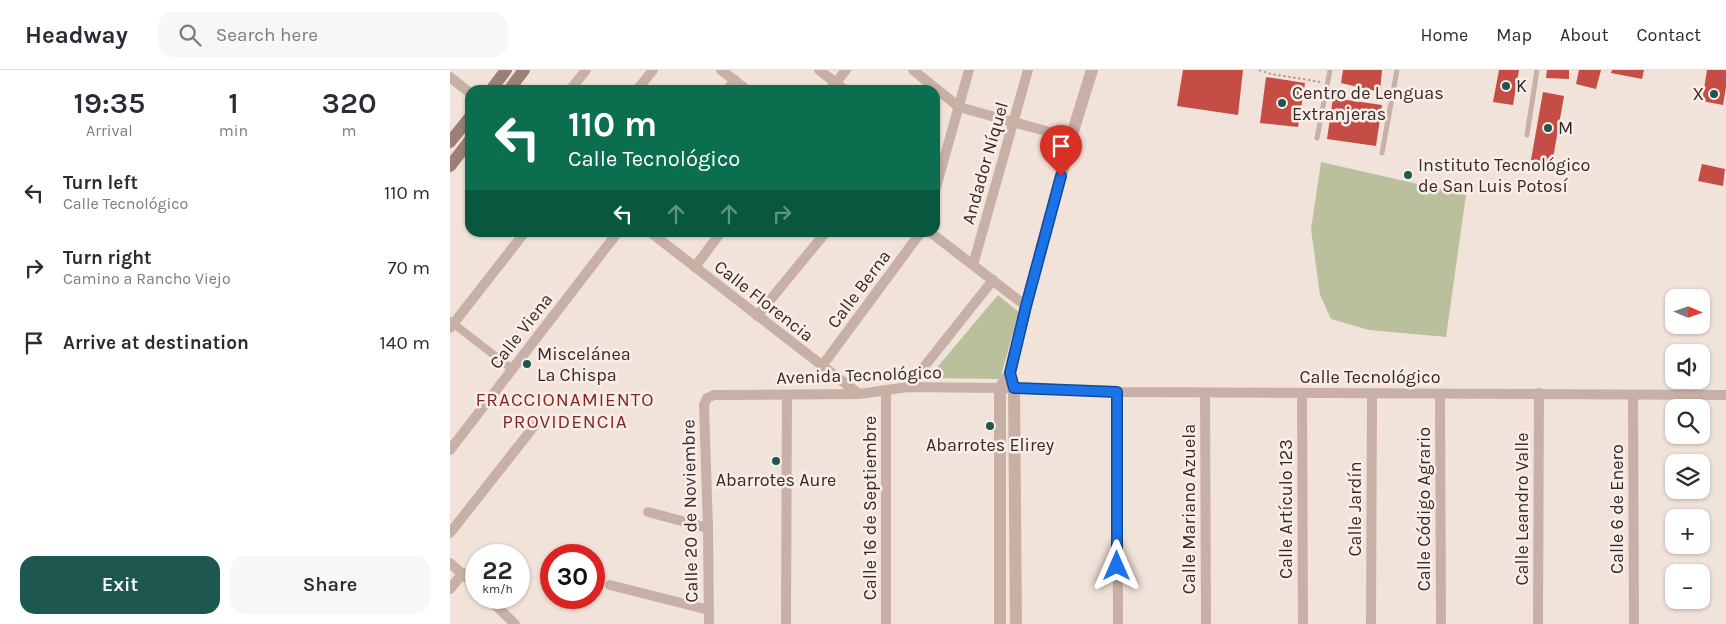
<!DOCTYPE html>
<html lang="en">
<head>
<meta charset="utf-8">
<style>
  body { margin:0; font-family:Karla,sans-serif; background:#f7f7f7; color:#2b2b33; height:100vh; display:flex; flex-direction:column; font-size:19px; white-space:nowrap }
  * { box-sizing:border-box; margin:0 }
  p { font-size:16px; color:#7c7c81 }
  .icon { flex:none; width:28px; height:28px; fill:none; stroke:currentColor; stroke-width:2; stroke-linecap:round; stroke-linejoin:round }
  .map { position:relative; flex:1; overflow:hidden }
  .panel { display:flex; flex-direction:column; background:#fff; width:450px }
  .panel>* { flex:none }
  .banner { position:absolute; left:15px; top:15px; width:475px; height:152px; border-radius:15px; box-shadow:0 1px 4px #0004; background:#0b6e4f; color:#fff; overflow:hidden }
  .needle { width:32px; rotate:92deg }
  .controls { position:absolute; left:1215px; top:219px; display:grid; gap:10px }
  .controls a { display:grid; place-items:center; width:45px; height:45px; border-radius:10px; background:#fff; box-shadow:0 1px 4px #0004; font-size:25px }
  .speed { position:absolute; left:15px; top:474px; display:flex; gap:10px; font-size:25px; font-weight:700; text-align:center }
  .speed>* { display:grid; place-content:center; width:65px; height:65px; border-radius:50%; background:#fff; box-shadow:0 1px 4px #0004; line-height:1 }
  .speed small { font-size:12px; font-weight:400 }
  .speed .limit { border:8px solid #d22; background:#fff; color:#111 }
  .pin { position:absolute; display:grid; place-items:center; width:42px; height:42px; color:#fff; margin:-51px -21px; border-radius:50% 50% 50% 0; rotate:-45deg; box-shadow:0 0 5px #0007 }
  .pin .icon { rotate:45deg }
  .me { position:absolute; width:55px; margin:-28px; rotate:0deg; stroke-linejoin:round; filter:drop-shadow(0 0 4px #0008) }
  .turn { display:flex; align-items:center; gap:18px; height:105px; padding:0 20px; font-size:22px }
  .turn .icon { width:65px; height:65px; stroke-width:2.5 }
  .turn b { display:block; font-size:35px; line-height:42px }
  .lanes { display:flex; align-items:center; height:48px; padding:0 20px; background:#0003; justify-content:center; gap:25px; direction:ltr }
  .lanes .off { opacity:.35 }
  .eta { display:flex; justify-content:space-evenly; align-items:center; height:85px; text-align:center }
  .eta b { font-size:30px; font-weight:600; line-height:35px }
  .cta { display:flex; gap:10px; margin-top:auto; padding:10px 20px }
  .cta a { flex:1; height:58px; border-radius:15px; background:#1d5750; color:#fff; font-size:20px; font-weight:600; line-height:58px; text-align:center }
  .cta a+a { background:#f7f7f7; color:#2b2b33 }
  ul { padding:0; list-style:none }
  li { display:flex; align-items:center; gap:15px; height:75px; padding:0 20px }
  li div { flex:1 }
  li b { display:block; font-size:19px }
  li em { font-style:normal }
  header { display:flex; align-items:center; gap:30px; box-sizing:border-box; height:70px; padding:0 25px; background:#fff; border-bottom:1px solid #e1e1e2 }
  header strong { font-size:24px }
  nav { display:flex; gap:28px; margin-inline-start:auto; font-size:18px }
  .search { width:350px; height:45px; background:#f7f7f7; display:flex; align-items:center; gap:12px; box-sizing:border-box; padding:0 18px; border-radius:15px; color:#7c7c81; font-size:19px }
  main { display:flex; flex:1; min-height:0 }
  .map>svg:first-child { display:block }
  .green { fill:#bac09b }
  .building { fill:#c54d45 }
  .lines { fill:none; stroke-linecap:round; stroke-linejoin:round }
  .path { stroke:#b59a91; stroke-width:2; stroke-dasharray:2.5 2.5; stroke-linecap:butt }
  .service { stroke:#c9b0a6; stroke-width:5 }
  .pedestrian { stroke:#c9b0a6; stroke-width:8 }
  .minor { stroke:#c9b0a6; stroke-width:10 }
  .tertiary { stroke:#c9b0a6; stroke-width:12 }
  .secondary { stroke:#9d7f78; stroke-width:12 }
  .route-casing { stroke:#114b97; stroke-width:12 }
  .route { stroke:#1a73e8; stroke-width:9 }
  .poi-dot { fill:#1d5750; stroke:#f9ede7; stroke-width:2 }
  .labels { text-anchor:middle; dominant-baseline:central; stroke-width:5; stroke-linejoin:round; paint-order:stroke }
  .poi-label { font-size:18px; fill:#362927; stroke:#f9ede7; text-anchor:start }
  .street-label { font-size:18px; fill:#362927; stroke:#f9ede7 }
  .neighbourhood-label { font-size:19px; letter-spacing:1px; fill:#842721; stroke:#f9ede7 }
</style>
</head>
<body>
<header>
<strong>Headway</strong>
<div class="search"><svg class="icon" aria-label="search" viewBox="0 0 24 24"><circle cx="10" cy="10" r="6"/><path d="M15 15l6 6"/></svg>Search here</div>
<nav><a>Home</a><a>Map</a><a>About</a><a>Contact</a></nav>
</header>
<main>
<section class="panel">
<div class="eta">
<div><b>19:35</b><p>Arrival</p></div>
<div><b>1</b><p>min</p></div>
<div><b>320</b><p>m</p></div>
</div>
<ul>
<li><svg class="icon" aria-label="left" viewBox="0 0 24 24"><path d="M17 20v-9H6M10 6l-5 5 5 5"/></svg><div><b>Turn left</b><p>Calle Tecnológico</p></div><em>110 m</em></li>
<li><svg class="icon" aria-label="right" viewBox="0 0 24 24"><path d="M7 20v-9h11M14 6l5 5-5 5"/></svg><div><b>Turn right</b><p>Camino a Rancho Viejo</p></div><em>70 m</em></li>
<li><svg class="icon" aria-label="arrive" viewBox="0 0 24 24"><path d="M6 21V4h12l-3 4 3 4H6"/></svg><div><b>Arrive at destination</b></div><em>140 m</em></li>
</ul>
<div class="cta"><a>Exit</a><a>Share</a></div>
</section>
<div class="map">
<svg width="1276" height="554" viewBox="0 0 1276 554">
  <rect width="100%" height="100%" fill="#f1e3da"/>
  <g class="green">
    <polygon points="871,92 1016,125 996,267 919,260 881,249 870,225 861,159"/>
    <polygon points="548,225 569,242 550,309 478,308"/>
  </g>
  <g class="building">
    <polygon points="733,0 793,0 788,45 727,36"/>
    <polygon points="893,0 932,0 930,22 891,13"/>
    <polygon points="1049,0 1069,0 1063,35 1043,32"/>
    <polygon points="1097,0 1119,0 1119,9 1096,8"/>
    <polygon points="1129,0 1151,0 1146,19 1126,14"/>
    <polygon points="1162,0 1194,0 1192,9 1161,3"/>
    <polygon points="1257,0 1276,0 1276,17 1273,35 1252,31"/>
    <polygon points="816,7 855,13 848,57 810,53"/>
    <polygon points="1093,22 1114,26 1102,94 1081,90"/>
    <polygon points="883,28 932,35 926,76 877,69"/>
    <polygon points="1252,94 1275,99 1273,116 1248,111"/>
  </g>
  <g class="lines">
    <polyline class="path" points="809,0 821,4 871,12"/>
    <g class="service">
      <polyline points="1077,65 1087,0"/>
      <polyline points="867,68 880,0"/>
      <polyline points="932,83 947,0"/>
    </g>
    <polyline class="pedestrian" points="0,251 62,299"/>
    <g class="minor">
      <polyline points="271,0 297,20"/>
      <polyline points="369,0 395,20"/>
      <polyline points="463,0 509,37 621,68"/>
      <polyline points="0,7 20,23"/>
      <polyline points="120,20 136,0"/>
      <polyline points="187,20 203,0"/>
      <polyline points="277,20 285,10"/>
      <polyline points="380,20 396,0"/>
      <polyline points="485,121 519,0"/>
      <polyline points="200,162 409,324"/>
      <polyline points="480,162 576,236"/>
      <polyline points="523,195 578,0"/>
      <polyline points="245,197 271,162"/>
      <polyline points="307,246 376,162"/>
      <polyline points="0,258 75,162"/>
      <polyline points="372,296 471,162"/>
      <polyline points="458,317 543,210"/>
      <polyline points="667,322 668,554"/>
      <polyline points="755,323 756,554"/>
      <polyline points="852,324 853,554"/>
      <polyline points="990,324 991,554"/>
      <polyline points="1183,325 1184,554"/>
      <polyline points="0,380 168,162"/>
      <polyline points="198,442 258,458"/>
      <polyline points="0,463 85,355"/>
      <polyline points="0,493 26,516"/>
      <polyline points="160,515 259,540"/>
      <polyline points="0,519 13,503"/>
      <polyline points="38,528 65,554"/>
      <polyline points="259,554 258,458 254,335 257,328 264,325 409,324 458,317 550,318 667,322 1276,325"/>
      <polyline points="336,554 337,325"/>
      <polyline points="436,554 436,322"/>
      <polyline points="921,554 922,324"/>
      <polyline points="1088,554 1089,323"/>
    </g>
    <g class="tertiary">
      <polyline points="560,303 564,318 566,554"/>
      <polyline points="550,554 550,318 560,303 576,236 621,68 642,0"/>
    </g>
    <g class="secondary">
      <polyline points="41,20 56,0"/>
      <polyline points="59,20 74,0"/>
      <polyline points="0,72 20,47"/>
      <polyline points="0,96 20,70"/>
    </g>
  </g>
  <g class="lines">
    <g class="route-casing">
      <polyline id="route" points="611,106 576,236 560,303 564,318 667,322 667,496"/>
    </g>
    <use href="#route" class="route"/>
  </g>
  <g class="poi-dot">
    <circle cx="1056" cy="16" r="5"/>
    <circle cx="1264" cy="24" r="5"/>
    <circle cx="832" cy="33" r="5"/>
    <circle cx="1098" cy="58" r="5"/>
    <circle cx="958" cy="105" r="5"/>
    <circle cx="77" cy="294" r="5"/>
    <circle cx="540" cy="356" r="5"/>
    <circle cx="326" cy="391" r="5"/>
  </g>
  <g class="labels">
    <g class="poi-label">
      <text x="1066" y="16">K</text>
      <text x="842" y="23">Centro de Lenguas<tspan x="842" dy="21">Extranjeras</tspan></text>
      <text x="1254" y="24" text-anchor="end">X</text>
      <text x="1108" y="58">M</text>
      <text x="968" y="95">Instituto Tecnológico<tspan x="968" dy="21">de San Luis Potosí</tspan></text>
      <text x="87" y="284">Miscelánea<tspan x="87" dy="21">La Chispa</tspan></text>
      <text x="540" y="375" text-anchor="middle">Abarrotes Elirey</text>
      <text x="326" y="410" text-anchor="middle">Abarrotes Aure</text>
    </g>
    <g class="street-label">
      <text transform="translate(535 93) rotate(-74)">Andador Níquel</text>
      <text transform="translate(409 219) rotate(-53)">Calle Berna</text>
      <text transform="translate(314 231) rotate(38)">Calle Florencia</text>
      <text transform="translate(71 261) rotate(-52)">Calle Viena</text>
      <text transform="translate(409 305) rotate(-2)">Avenida Tecnológico</text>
      <text x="920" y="307">Calle Tecnológico</text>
      <text transform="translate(420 438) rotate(-90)">Calle 16 de Septiembre</text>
      <text transform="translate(739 439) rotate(-90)">Calle Mariano Azuela</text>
      <text transform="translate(836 439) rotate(-90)">Calle Artículo 123</text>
      <text transform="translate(905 439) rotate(-90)">Calle Jardín</text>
      <text transform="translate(974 439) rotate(-90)">Calle Código Agrario</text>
      <text transform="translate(1072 439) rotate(-90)">Calle Leandro Valle</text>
      <text transform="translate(1167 439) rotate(-90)">Calle 6 de Enero</text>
      <text transform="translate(240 441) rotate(-91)">Calle 20 de Noviembre</text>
    </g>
    <g class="neighbourhood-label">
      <text x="115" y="330">FRACCIONAMIENTO<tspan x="115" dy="22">PROVIDENCIA</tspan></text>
    </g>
  </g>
</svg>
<div class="controls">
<a><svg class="needle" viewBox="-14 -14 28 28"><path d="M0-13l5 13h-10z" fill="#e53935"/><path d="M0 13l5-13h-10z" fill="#7c7c81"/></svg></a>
<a><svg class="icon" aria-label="sound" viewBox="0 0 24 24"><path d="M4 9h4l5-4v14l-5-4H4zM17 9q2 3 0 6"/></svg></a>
<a><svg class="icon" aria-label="search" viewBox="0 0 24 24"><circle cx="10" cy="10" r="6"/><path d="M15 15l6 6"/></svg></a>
<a><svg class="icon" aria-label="layers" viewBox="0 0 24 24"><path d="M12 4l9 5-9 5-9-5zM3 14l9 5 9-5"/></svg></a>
<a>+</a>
<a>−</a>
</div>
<div class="speed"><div>22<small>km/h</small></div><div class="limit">30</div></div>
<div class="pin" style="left:611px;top:106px;background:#d93025"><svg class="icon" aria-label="arrive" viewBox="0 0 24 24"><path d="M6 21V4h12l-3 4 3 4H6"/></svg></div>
<svg class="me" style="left:667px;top:496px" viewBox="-20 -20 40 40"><path d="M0-17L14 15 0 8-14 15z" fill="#1a73e8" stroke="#fff" stroke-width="4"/></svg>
<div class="banner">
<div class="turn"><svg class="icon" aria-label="left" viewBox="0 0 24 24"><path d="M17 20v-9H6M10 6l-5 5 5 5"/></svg><div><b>110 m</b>Calle Tecnológico</div></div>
<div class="lanes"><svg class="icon" aria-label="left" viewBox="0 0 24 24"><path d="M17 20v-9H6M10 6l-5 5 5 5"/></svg><svg class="icon off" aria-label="ahead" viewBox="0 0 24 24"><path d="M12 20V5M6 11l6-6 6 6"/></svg><svg class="icon off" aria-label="ahead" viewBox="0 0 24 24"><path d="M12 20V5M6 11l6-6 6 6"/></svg><svg class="icon off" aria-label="right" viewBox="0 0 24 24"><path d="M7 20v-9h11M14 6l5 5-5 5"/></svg></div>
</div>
</div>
</main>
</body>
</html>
